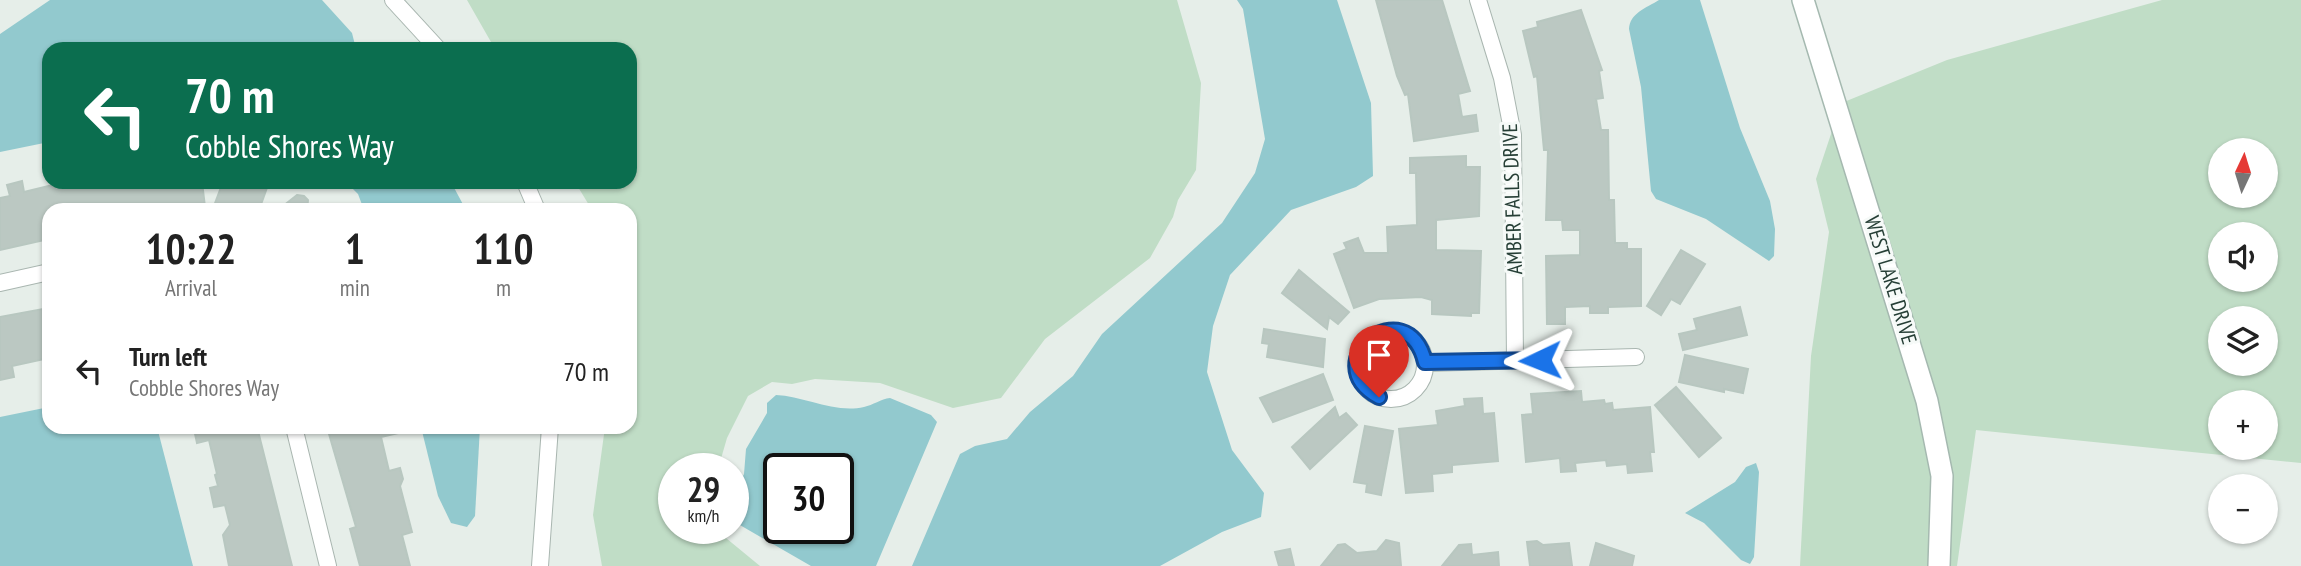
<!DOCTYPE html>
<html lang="en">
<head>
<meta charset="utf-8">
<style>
  body { margin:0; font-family:"PT Sans Narrow",sans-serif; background:#f2f2f2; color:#222; height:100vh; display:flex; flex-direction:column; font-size:26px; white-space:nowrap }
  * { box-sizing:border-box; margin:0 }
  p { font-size:23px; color:#767676 }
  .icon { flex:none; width:38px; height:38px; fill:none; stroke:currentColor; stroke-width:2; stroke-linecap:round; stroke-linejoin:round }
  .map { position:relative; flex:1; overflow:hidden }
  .side { position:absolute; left:42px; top:203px; width:595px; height:231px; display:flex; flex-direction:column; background:#fff; border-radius:21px; box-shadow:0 2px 5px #0004 }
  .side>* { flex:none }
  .banner { position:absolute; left:42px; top:42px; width:595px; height:147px; border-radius:21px; box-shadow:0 2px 5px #0004; background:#0b6e4f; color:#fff; overflow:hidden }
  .needle { width:46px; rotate:4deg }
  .fabs { position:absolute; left:2208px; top:138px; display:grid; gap:14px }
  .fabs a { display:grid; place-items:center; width:70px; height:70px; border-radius:50%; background:#fff; box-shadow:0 2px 5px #0004; font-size:35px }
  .speed { position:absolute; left:658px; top:453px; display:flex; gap:14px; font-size:35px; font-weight:700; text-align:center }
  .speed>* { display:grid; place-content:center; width:91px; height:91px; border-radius:50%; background:#fff; box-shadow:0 2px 5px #0004; line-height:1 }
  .speed small { font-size:18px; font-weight:400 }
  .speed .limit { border:4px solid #111; border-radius:10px; background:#fff; color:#111 }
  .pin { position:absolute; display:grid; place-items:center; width:60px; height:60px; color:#fff; margin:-72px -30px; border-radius:50% 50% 50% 0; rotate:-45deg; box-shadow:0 0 7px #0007 }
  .pin .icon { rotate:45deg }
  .me { position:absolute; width:77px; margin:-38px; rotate:268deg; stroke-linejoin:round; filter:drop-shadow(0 0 5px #0008) }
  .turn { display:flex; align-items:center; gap:24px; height:147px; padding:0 28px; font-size:32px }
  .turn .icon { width:91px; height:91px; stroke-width:2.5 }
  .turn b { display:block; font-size:49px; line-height:60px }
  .eta { display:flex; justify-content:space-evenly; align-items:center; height:119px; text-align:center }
  .eta b { font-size:42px; font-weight:700; line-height:49px }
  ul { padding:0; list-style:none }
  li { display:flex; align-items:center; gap:21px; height:98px; padding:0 28px }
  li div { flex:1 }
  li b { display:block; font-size:26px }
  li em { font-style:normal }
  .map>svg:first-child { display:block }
  .green { fill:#c0ddc6; fill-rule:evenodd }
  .water { fill:#92c9ce; fill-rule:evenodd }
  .building { fill:#bbc8c2; stroke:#b8c7c0; stroke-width:2 }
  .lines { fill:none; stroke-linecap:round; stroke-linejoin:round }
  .street-casing { stroke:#a9b6b0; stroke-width:18 }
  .secondary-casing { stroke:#a5b9b0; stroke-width:24 }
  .street { stroke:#fff; stroke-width:16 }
  .secondary { stroke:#fff; stroke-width:21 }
  .route-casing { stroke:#114b97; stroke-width:18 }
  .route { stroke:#1a73e8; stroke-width:12 }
  .labels { text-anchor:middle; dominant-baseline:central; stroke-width:6; stroke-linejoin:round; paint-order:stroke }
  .street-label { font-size:21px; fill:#263f36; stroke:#f6faf8 }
</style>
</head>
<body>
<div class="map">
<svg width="2301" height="566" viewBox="0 0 2301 566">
  <rect width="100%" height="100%" fill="#e6eee9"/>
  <g class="green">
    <polygon points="467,0 1177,0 1201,83 1196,170 1178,200 1173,217 1150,258 1045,339 1001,398 953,408 880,383 815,379 792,384 772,382 748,396 727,438 718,469 674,469 674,528 715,529 760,566 602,566 593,515 605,427 630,427 630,210 592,210 575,182 630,182 630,49 495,49"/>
    <path d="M2162,0H2301V463L1976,430L1957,566H1947L1950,476L1844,102L1947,60ZM2221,150H2266V196H2221ZM2221,234H2266V280H2221ZM2221,318H2266V364H2221ZM2221,402H2266V448H2221Z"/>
    <polygon points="1834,125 1919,404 1934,477 1930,566 1800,566 1811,356 1829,232 1816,179"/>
  </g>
  <g class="water">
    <polygon points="50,0 322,0 352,33 356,49 49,49 49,142 0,152 0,34"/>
    <polygon points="1237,0 1337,0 1371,103 1373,176 1356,187 1291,210 1230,275 1213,326 1207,372 1232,450 1264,493 1261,517 1222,532 1160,566 912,566 960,454 975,446 1007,439 1030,412 1073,376 1102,334 1222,223 1255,173 1265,139 1243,9"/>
    <path d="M1659,0H1700L1740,128L1770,201L1775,229L1774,256L1769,261L1706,219L1656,199L1651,191L1641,87L1629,29C1630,13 1646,8 1659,0Z"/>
    <polygon points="346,182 451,182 466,210 364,210 358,194"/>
    <path d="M776,395C804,396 835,414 864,407C873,405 881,399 890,398L931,415L937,422L876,566H811L733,521V498L744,474L746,449L767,413V403ZM779,469H838V528H779Z"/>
    <polygon points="49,407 49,427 157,427 193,566 0,566 0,417"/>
    <polygon points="421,427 480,427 475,516 467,527 451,523 438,496"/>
    <polygon points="1756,463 1759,472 1754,557 1750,564 1741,560 1704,523 1685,513 1735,482 1746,467"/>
  </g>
  <g class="building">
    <polygon points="1376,0 1442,0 1470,91 1458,94 1462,117 1476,115 1478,131 1414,141 1408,94 1405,95 1397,76"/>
    <polygon points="1581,10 1602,70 1599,71 1603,98 1596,99 1601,130 1608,130 1609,200 1614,200 1615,243 1627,243 1627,249 1641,249 1641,306 1608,307 1608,313 1590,313 1590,306 1565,307 1565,324 1547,324 1546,256 1580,255 1580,230 1563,230 1562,220 1546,220 1548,150 1544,150 1537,76 1534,77 1523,31 1538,27 1537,22"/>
    <polygon points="1466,156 1466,167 1480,167 1479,216 1436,220 1436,250 1481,251 1479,313 1471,313 1471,316 1432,314 1432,300 1421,297 1379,299 1354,308 1334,254 1347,249 1344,243 1358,238 1364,253 1388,253 1387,227 1417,225 1416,173 1410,173 1410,158"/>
    <polygon points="22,181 24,192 65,182 202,182 205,207 49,210 49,239 0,250 0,198 10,196 7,185"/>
    <polygon points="223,182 269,182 259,210 224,210 214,206"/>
    <polygon points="297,195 304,196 308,200 307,210 278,210"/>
    <polygon points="1681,250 1705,264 1680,304 1671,299 1661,315 1647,306"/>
    <polygon points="1299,270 1349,312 1338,324 1329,317 1327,329 1282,293"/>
    <polygon points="1740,307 1747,335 1683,350 1679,334 1697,330 1694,319"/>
    <polygon points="43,309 49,313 49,358 12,366 14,377 0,380 0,317"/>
    <polygon points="1264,329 1325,339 1323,367 1267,357 1269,344 1262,343"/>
    <polygon points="1685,355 1748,369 1743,393 1724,389 1724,392 1679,382"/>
    <polygon points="1323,374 1333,400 1273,422 1260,398"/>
    <polygon points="1676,387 1721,438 1699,457 1655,405"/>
    <polygon points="1581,391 1582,402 1604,400 1605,404 1612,403 1613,410 1650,407 1654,452 1650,452 1652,471 1628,473 1627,464 1607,466 1606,460 1575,463 1576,471 1561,472 1560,458 1526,462 1522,415 1533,414 1531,394"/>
    <polygon points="1482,398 1483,414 1494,413 1498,461 1452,465 1452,472 1432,474 1433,491 1406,493 1399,429 1438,425 1436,411 1465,406 1464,399"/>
    <polygon points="1335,407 1339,418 1346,413 1357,425 1310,469 1292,447"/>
    <polygon points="1365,426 1393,431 1381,495 1366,492 1367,484 1354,482"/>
    <polygon points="203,427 257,427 292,566 229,566 223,535 230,525 225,505 214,507 210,488 218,486 215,475 217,474 209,440 197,443 194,429"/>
    <polygon points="327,427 403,427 403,432 381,437 389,471 400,468 403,479 400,486 412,532 402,535 410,566 360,566 350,529 356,527"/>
    <polygon points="1386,540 1399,543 1401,566 1321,566 1338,545 1345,544 1357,553 1377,551"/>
    <polygon points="1537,541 1543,545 1569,543 1572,566 1530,566 1527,542"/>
    <polygon points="1596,543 1634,556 1632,566 1590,566"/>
    <polygon points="1471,544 1472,555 1498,552 1499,566 1442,566 1459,545"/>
    <polygon points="1290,549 1294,566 1279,566 1275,552"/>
  </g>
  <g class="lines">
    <g class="street-casing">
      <g id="street">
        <polyline points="393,0 438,49"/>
        <polyline points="1478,0 1502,78 1513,135 1515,361"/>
        <polyline points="525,182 537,210"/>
        <polyline points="0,283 49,272"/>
        <circle cx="1391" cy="365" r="34"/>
        <polyline points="1425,363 1636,357"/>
        <polyline points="294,427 328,566"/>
        <polyline points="540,566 550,427"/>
      </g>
    </g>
    <g class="secondary-casing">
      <polyline id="secondary" points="1803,0 1927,401 1942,476 1939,566"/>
    </g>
    <use href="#street" class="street"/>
    <use href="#secondary" class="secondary"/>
  </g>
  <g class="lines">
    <g class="route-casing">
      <path id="route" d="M1379,397C1314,361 1407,289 1425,362L1540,360"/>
    </g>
    <use href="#route" class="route"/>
  </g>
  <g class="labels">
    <g class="street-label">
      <text transform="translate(1512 199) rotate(-92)">AMBER FALLS DRIVE</text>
      <text transform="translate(1891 280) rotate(73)">WEST LAKE DRIVE</text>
    </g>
  </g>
</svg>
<div class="fabs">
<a><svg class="needle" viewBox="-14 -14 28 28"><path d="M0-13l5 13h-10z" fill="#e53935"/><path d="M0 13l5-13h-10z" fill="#767676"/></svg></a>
<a><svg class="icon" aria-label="sound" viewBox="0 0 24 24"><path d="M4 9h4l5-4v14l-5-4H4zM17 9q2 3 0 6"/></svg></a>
<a><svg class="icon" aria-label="layers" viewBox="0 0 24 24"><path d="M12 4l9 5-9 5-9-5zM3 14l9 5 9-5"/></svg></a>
<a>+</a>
<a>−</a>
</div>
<div class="speed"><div>29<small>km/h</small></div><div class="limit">30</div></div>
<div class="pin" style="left:1379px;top:397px;background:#d93025"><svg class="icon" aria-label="arrive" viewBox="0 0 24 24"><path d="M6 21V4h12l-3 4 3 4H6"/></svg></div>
<svg class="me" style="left:1540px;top:360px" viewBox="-20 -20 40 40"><path d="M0-17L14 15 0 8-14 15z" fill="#1a73e8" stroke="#fff" stroke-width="4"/></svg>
<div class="banner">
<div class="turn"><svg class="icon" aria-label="left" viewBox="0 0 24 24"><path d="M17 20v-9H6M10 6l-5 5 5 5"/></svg><div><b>70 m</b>Cobble Shores Way</div></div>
</div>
<section class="side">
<div class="eta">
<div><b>10:22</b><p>Arrival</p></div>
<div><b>1</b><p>min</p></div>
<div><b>110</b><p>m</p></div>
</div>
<ul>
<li><svg class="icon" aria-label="left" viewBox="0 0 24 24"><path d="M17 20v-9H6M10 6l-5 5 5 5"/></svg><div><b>Turn left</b><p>Cobble Shores Way</p></div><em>70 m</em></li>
</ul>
</section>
</div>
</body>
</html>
